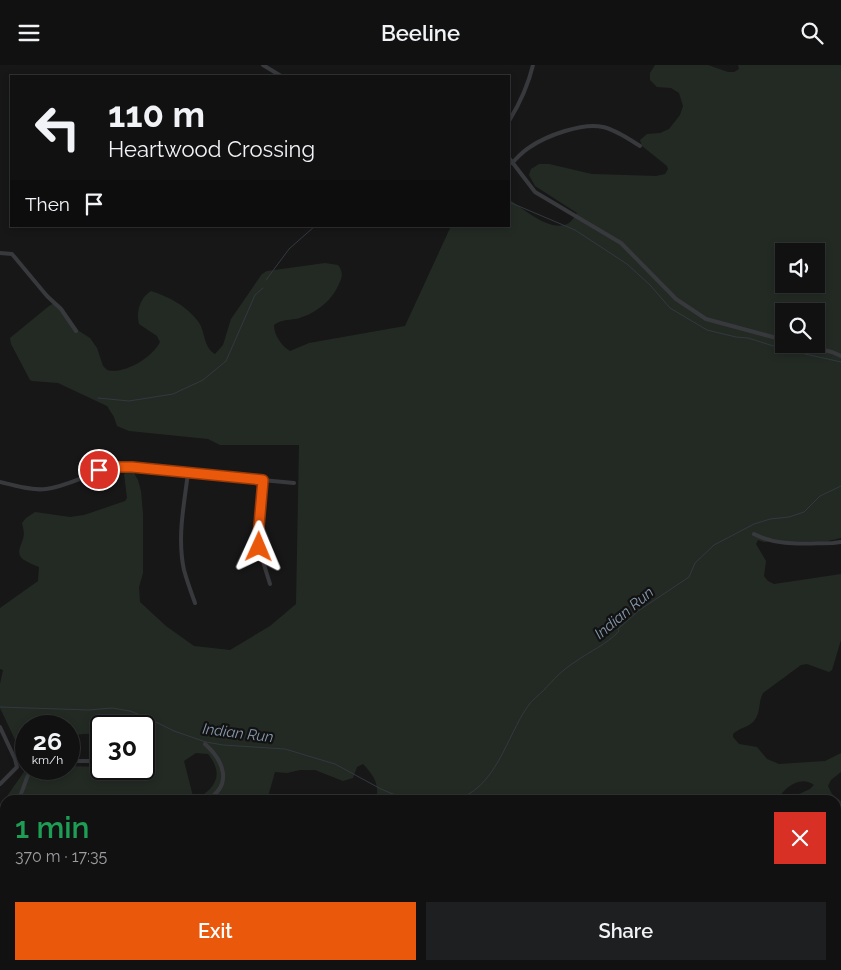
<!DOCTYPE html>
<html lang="en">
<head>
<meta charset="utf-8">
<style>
  body { margin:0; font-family:Raleway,sans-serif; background:#1e1f20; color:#f1f3f6; height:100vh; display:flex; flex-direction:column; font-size:19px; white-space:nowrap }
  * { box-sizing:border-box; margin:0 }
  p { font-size:16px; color:#9c9d9f }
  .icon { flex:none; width:28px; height:28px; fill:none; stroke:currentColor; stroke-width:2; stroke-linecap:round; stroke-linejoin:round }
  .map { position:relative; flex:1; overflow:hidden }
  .sheet { position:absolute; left:0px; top:730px; width:841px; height:175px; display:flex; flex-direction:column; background:#111112; border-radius:15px 15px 0 0; box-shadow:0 2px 8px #0003,0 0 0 1px #303132 }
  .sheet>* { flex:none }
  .guide { position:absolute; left:10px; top:10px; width:500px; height:152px; border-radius:0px; box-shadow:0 2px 8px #0003,0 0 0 1px #303132; background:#111112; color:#f1f3f6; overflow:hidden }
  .controls { position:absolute; left:775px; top:178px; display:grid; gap:10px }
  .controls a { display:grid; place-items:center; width:50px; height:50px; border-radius:0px; background:#111112; box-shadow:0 2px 8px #0003,0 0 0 1px #303132; font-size:25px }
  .speed { position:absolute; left:15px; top:650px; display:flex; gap:10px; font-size:25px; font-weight:700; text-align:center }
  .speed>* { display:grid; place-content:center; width:65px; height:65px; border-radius:50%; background:#111112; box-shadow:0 2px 8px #0003,0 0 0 1px #303132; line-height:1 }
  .speed small { font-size:12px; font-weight:400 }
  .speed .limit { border:2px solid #111; border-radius:8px; background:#fff; color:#111 }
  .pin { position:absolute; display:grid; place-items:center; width:42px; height:42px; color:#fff; margin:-21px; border:2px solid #fff; border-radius:50%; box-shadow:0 1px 5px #0007 }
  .me { position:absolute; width:55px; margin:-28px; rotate:1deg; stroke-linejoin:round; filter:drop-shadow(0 0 4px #0008) }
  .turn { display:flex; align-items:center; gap:18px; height:105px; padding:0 15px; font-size:22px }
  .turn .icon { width:65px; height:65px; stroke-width:2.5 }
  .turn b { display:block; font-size:35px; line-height:42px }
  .then { display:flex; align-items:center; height:48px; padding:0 15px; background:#0003; gap:10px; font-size:19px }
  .round { display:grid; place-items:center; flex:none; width:52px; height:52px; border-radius:0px; background:#1e1f20 }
  .head { display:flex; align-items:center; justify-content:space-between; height:85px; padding:0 15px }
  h1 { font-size:30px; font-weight:600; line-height:38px; color:#1e9e55 }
  .primary-button { display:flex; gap:10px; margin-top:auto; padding:10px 15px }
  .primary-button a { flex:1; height:58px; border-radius:0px; background:#ea580c; color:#fff; font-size:20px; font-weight:600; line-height:58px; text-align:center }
  .primary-button a+a { background:#1e1f20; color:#f1f3f6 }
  header { display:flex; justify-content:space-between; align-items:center; height:65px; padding:0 15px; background:#111112; font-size:22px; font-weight:600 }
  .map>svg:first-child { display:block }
  .green { fill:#232a24; fill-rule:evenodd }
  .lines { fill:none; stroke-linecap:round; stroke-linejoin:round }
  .stream { stroke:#323940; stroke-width:1 }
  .street { stroke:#38393d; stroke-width:4 }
  .route-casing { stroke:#983908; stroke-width:12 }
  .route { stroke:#ea580c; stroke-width:9 }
  .labels { text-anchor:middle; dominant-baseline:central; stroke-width:4.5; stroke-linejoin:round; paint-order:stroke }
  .water-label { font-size:15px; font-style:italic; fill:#869aad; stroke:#121213 }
</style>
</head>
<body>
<header><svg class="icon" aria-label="menu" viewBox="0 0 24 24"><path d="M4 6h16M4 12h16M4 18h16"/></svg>Beeline<svg class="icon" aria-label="search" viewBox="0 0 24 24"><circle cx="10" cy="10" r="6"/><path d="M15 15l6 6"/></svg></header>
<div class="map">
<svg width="841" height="905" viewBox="0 0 841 905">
  <rect width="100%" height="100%" fill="#171718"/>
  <g class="green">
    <path d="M655,0H708L728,7H734L739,4L738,0H841V473L828,476L764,477L758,475L756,479L766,496L764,511L768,516L774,519L841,509V575L832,605L829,607L807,599L801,600L763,628C758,637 761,648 754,656C749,662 739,663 733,669V672L739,679L757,682L767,694L779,699L825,696L841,688V707L831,715L828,721L832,729L841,736V776L836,771V735H801L799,729L810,724L814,720C801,710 784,722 778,735H739C731,726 726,730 717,735H372L377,731C378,716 373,710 363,699L357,702L353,713L343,716L315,705H300L287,708L275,707L267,735H195C215,724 225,710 208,689L196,688L184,696L194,735H5V869L0,861V741L26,704H69V697V701L101,702V704H144V695L151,694L144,687V661H101V668L69,670V661H26V698L0,643V619L3,605L0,604V543L38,516L39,502C34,500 29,498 24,495C15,489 21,481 23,474C25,468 23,463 22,458L26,453L35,447L70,452L84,450L125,436L127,433L124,409L127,407L134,408L138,415L141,426L143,449V508L139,522L140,537L166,561L194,581L230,585L270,561L296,539L299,380H220L208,374L129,366L117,361L114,352L107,341L58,318L32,316L30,315L11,279L10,273L49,241L56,237L60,240L79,266L90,273L97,283L103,301L107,305C124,310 153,292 160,277L157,271L139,259C136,246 140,233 151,226C169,232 185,240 197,255C206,265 202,281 215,289L223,280L231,254L262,209L267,206L325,198L338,200C344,208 342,213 338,221C331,237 313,250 296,254C287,255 281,255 274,260C274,271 282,281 290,286L309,278L405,261L451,161H509V134C523,144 552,169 569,158C572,156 575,151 577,148L535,121L529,110L531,104L539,99H549L592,109L656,111L665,109L668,104L667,101L642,81L640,75L647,69L660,68L669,64L680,50L683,41L679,28L671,23L657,22L650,15V8ZM784,186H816V219H784ZM784,246H816V279H784Z"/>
    <polygon points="117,900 147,900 147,905 116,905"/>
    <polygon points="212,900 516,900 518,903 526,905 209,905"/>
    <polygon points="548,900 613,900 615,905 531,905"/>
  </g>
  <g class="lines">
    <g class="stream">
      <polyline points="509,137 575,165 627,199 650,220 670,243 707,265 736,272 748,273 783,284 841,297"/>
      <polyline points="266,215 289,184 315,161"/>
      <polyline points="98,333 129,336 173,329 203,315 226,296 255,230 263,223"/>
      <polyline points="0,642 89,645 112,643 130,646 150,654 174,666 206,677 223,680 285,684 335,699 381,724 407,735"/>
      <path d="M454,735C496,725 506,672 528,641C532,635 539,630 544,625C553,615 562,605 575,597C590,586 606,580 619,566L618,564L638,546L689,512L695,498L714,480L754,459L770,454L789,452L804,447L820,431L841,421"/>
      <polyline points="60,905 71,900"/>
    </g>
    <g class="street">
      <polyline points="263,0 281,11"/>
      <path d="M509,56C520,38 528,21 533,0"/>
      <polyline points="509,93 535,127 621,178 676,234 706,254 784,275"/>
      <path d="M512,98C518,92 523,86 530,82C546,71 583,57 603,62C616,65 629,74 640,81"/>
      <polyline points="0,188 12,189 47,231 61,244 76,266"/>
      <polyline points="798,279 832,287 841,291"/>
      <path d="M188,408C184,440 177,473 184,505C187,516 191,527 195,538"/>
      <polyline points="263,415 258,472 261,490 270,519"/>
      <path d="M0,417C14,420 31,426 46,424C71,421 93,405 120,402L294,418"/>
      <path d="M754,469C779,482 806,478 833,478L841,477"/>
      <polyline points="0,662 15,694 17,702 0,719"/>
      <path d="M205,679C224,696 233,720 207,735"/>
      <polyline points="69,696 95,696"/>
      <path d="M17,735C25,726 24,713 32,704"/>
      <polyline points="0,750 5,746"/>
      <polyline points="0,872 5,879"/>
      <polyline points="27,900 32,905"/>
      <polyline points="786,900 789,905"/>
      <polyline points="87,905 90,900"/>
      <polyline points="199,905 202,900"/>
    </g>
  </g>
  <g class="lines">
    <g class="route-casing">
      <polyline id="route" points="99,405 120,402 132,402 263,415 258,472 259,482"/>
    </g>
    <use href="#route" class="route"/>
  </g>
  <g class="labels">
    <g class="water-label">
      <text transform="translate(624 548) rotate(-40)">Indian Run</text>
      <text transform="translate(238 668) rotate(7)">Indian Run</text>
    </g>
  </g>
</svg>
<div class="controls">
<a><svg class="icon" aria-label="sound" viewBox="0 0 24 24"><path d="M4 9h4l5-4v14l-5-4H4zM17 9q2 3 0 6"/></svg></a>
<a><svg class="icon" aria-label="search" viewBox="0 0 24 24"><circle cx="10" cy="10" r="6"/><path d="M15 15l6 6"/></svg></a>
</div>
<div class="speed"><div>26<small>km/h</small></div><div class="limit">30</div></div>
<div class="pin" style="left:99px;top:405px;background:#d93025"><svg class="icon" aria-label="arrive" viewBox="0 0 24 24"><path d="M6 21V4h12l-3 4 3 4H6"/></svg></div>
<svg class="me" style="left:259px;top:482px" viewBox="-20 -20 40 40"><path d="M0-17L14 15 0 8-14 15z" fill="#ea580c" stroke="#fff" stroke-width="4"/></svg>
<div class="guide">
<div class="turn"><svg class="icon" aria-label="left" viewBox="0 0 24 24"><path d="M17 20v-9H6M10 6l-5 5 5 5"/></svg><div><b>110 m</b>Heartwood Crossing</div></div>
<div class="then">Then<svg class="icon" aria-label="arrive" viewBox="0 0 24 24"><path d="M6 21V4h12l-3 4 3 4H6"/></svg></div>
</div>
<section class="sheet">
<div class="head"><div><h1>1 min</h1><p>370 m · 17:35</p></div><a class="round" style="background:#d93025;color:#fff"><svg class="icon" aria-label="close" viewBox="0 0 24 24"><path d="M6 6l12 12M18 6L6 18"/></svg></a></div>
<div class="primary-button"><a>Exit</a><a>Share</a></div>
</section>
</div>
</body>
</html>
